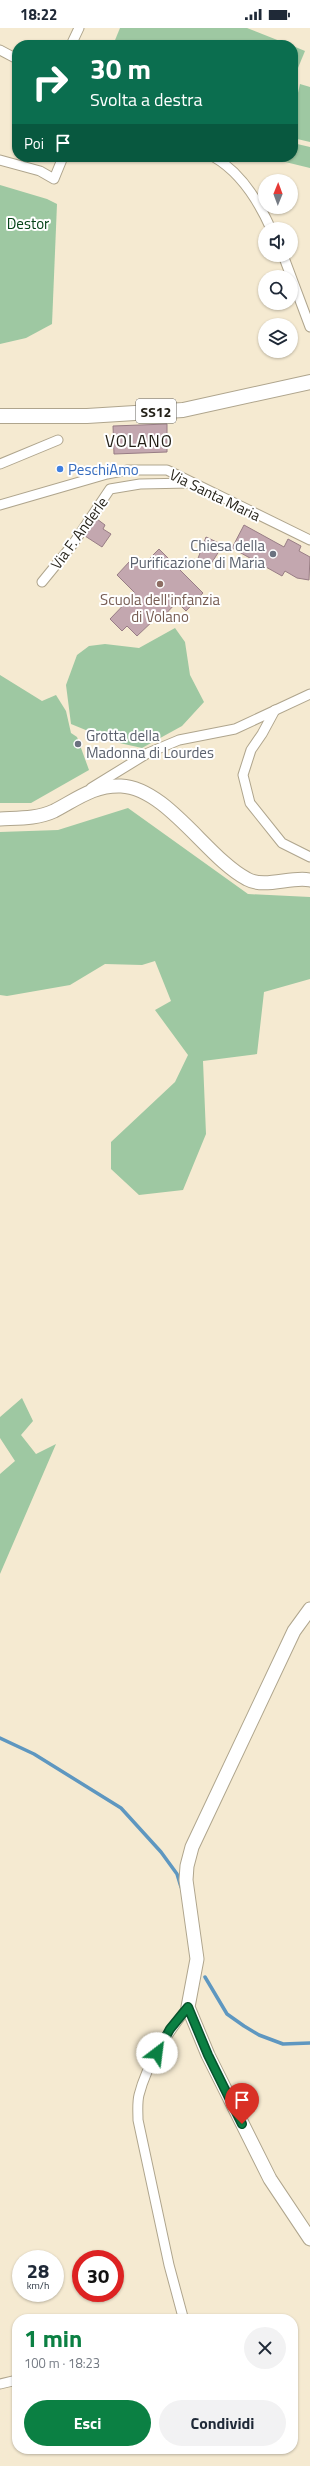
<!DOCTYPE html>
<html lang="it">
<head>
<meta charset="utf-8">
<style>
  body { margin:0; font-family:"Titillium Web",sans-serif; background:#f2f2f3; color:#1f2937; height:100vh; display:flex; flex-direction:column; font-size:15px; white-space:nowrap }
  * { box-sizing:border-box; margin:0 }
  p { font-size:13px; color:#747a83 }
  .icon { flex:none; width:22px; height:22px; fill:none; stroke:currentColor; stroke-width:2; stroke-linecap:round; stroke-linejoin:round }
  .map { position:relative; flex:1; overflow:hidden }
  .details { position:absolute; left:12px; top:2286px; width:286px; height:140px; display:flex; flex-direction:column; background:#fff; border-radius:16px; box-shadow:0 1px 3px #0004 }
  .details>* { flex:none }
  .guide { position:absolute; left:12px; top:12px; width:286px; height:122px; border-radius:16px; box-shadow:0 1px 3px #0004; background:#0b6e4f; color:#fff; overflow:hidden }
  .needle { width:26px; rotate:1deg }
  .fabs { position:absolute; left:258px; top:146px; display:grid; gap:8px }
  .fabs a { display:grid; place-items:center; width:40px; height:40px; border-radius:50%; background:#fff; box-shadow:0 1px 3px #0004; font-size:20px }
  .speed { position:absolute; left:12px; top:2222px; display:flex; gap:8px; font-size:20px; font-weight:700; text-align:center }
  .speed>* { display:grid; place-content:center; width:52px; height:52px; border-radius:50%; background:#fff; box-shadow:0 1px 3px #0004; line-height:1 }
  .speed small { font-size:10px; font-weight:400 }
  .speed .limit { border:6px solid #d22; background:#fff; color:#111 }
  .pin { position:absolute; display:grid; place-items:center; width:34px; height:34px; color:#fff; margin:-41px -17px; border-radius:50% 50% 50% 0; rotate:-45deg; box-shadow:0 0 4px #0007 }
  .pin .icon { rotate:45deg }
  .me { position:absolute; width:44px; margin:-22px; rotate:30deg; stroke-linejoin:round; filter:drop-shadow(0 0 3px #0008) }
  .turn { display:flex; align-items:center; gap:14px; height:84px; padding:0 12px; font-size:18px }
  .turn .icon { width:52px; height:52px; stroke-width:2.5 }
  .turn b { display:block; font-size:28px; line-height:34px }
  .then { display:flex; align-items:center; height:38px; padding:0 12px; background:#0003; gap:8px; font-size:15px }
  .round { display:grid; place-items:center; flex:none; width:42px; height:42px; border-radius:21px; background:#f2f2f3 }
  .summary { display:flex; align-items:center; justify-content:space-between; height:68px; padding:0 12px }
  h1 { font-size:24px; font-weight:700; line-height:30px; color:#0b8043 }
  .button { display:flex; gap:8px; margin-top:auto; padding:8px 12px }
  .button a { flex:1; height:46px; border-radius:24px; background:#0b8043; color:#fff; font-size:16px; font-weight:700; line-height:46px; text-align:center }
  .button a+a { background:#f2f2f3; color:#1f2937 }
  .status { display:flex; justify-content:space-between; align-items:center; height:28px; padding:0 20px; background:#fff; direction:ltr }
  .status svg { height:11px; fill:currentColor }
  .map>svg:first-child { display:block }
  .green { fill:#9ec8a2 }
  .lines { fill:none; stroke-linecap:round; stroke-linejoin:round }
  .stream { stroke:#5e97c0; stroke-width:3.5 }
  .building { fill:#c3a7af; stroke:#987d85 }
  .street-casing { stroke:#afa58d; stroke-width:11 }
  .secondary-casing { stroke:#afa58d; stroke-width:15 }
  .primary-casing { stroke:#afa58d; stroke-width:16 }
  .street { stroke:#fff; stroke-width:9 }
  .secondary { stroke:#fff; stroke-width:13 }
  .primary { stroke:#fff; stroke-width:14 }
  .route-casing { stroke:#07532c; stroke-width:10 }
  .route { stroke:#0b8043; stroke-width:7 }
  .shop-dot { fill:#3f7fe0; stroke:#fff; stroke-width:1.5 }
  .worship-dot { fill:#6b7280; stroke:#fff; stroke-width:1.5 }
  .education-dot { fill:#8d6e63; stroke:#fff; stroke-width:1.5 }
  .labels { text-anchor:middle; dominant-baseline:central; stroke-width:4; stroke-linejoin:round; paint-order:stroke }
  .shield { fill:#fff; stroke:#64625c; stroke-width:1 }
  .shield-label { font-size:14px; font-weight:bold; fill:#221f16 }
  .park-label { font-size:15px; fill:#054317; stroke:#fff }
  .shop-label { font-size:15px; fill:#366cbe; stroke:#fff; text-anchor:start }
  .street-label { font-size:15px; fill:#221f16; stroke:#fff }
  .worship-label { font-size:15px; fill:#5b616d; stroke:#fff; text-anchor:end }
  .education-label { font-size:15px; fill:#785e54; stroke:#fff }
  .quarter-label { font-size:17px; letter-spacing:1px; fill:#221f16; stroke:#fff }
</style>
</head>
<body>
<div class="status"><b>18:22</b><svg viewBox="0 0 49 12"><path d="M0 12V9h3v3zM5 12V6h3v6zM10 12V3h3v9zM15 12V0h3v12zM26 1h20v11H26zM47 4h2v5h-2z"/></svg></div>
<div class="map">
<svg width="310" height="2438" viewBox="0 0 310 2438">
  <rect width="100%" height="100%" fill="#f5ead1"/>
  <g class="green">
    <polygon points="120,0 247,0 290,17 113,17"/>
    <polygon points="293,18 305,23 293,52"/>
    <polygon points="300,56 310,59 310,114 293,110 293,87"/>
    <polygon points="293,115 310,119 310,140 273,131 273,129 293,129"/>
    <polygon points="0,157 47,171 57,176 52,296 26,310 0,316"/>
    <polygon points="175,600 185,614 190,647 204,674 182,698 142,720 115,714 71,696 66,657 77,627 89,618 105,616 139,620"/>
    <polygon points="0,647 42,673 56,667 66,683 71,705 77,709 89,742 31,775 0,775"/>
    <polygon points="128,780 248,866 310,869 310,951 264,964 257,1026 203,1033 206,1106 183,1162 139,1167 111,1141 111,1114 175,1054 188,1027 155,982 171,973 155,933 142,937 105,936 70,957 7,968 0,967 0,804 58,802"/>
    <polygon points="22,1370 33,1393 21,1407 36,1426 56,1416 0,1546 0,1446 15,1433 0,1410 0,1389"/>
  </g>
  <g class="lines">
    <g class="stream">
      <polyline points="0,1710 34,1726 121,1780 161,1824 177,1846 181,1859"/>
      <polyline points="205,1949 227,1986 244,1998 259,2007 283,2016 310,2015"/>
    </g>
  </g>
  <g class="building">
    <polygon points="167,396 167,424 114,426 113,398"/>
    <polygon points="97,491 105,497 103,501 111,506 102,519 85,508"/>
    <polygon points="244,497 284,519 288,511 301,518 299,523 310,529 309,552 297,550 285,543 282,548 232,520"/>
    <polygon points="206,509 223,517 209,539 197,533"/>
    <polygon points="159,521 203,565 186,583 177,574 159,593 156,590 137,608 127,598 122,603 110,591 135,565 117,547 130,533 134,537 140,532 144,536"/>
  </g>
  <g class="lines">
    <g class="street-casing">
      <g id="street">
        <polyline points="71,17 79,0"/>
        <polyline points="0,22 17,31"/>
        <path d="M214,129C240,144 259,174 271,201"/>
        <polyline points="0,132 40,143 54,151 63,129"/>
        <polyline points="283,227 310,299"/>
        <polyline points="0,436 58,412"/>
        <polyline points="0,477 107,446 128,442 167,442 310,512"/>
        <polyline points="42,554 73,516 110,461 140,456 190,455"/>
        <polyline points="275,682 262,706 251,722 243,747 250,775 282,815 310,829"/>
        <polyline points="91,760 148,725 179,712 235,701 310,666"/>
        <path d="M181,2291L183,2289L169,2237L138,2092C138,2084 137,2075 139,2067C147,2035 168,2005 188,1979"/>
        <polyline points="0,2356 17,2352"/>
      </g>
    </g>
    <g class="secondary-casing">
      <g id="secondary">
        <path d="M0,791C18,790 37,791 54,783C77,771 94,757 121,758C167,760 208,831 247,851C265,861 291,848 310,852"/>
        <polyline points="310,1581 294,1603 192,1819 187,1838 186,1852 197,1931 188,1979 208,2027 270,2151 310,2211"/>
      </g>
    </g>
    <g class="primary-casing">
      <polyline id="primary" points="0,388 87,388 183,382 310,354"/>
    </g>
    <use href="#street" class="street"/>
    <use href="#secondary" class="secondary"/>
    <use href="#primary" class="primary"/>
  </g>
  <g class="lines">
    <g class="route-casing">
      <polyline id="route" points="157,2025 170,2001 188,1979 208,2027 242,2096"/>
    </g>
    <use href="#route" class="route"/>
  </g>
  <circle class="shop-dot" cx="60" cy="441" r="4"/>
  <g class="worship-dot">
    <circle cx="273" cy="526" r="4"/>
    <circle cx="78" cy="716" r="4"/>
  </g>
  <circle class="education-dot" cx="160" cy="556" r="4"/>
  <g class="labels">
    <rect class="shield" x="136" y="371" width="40" height="24" rx="3"/>
    <g class="shield-label">
      <text x="156" y="383">SS12</text>
    </g>
    <g class="park-label">
      <text x="28" y="195">Destor</text>
    </g>
    <g class="shop-label">
      <text x="68" y="441">PeschiAmo</text>
    </g>
    <g class="street-label">
      <text transform="translate(215 467) rotate(26)">Via Santa Maria</text>
      <text transform="translate(79 505) rotate(-54)">Via F. Anderle</text>
    </g>
    <g class="worship-label">
      <text x="265" y="517">Chiesa della<tspan x="265" dy="17">Purificazione di Maria</tspan></text>
      <text x="86" y="707" text-anchor="start">Grotta della<tspan x="86" dy="17">Madonna di Lourdes</tspan></text>
    </g>
    <g class="education-label">
      <text x="160" y="571">Scuola dell'infanzia<tspan x="160" dy="17">di Volano</tspan></text>
    </g>
    <g class="quarter-label">
      <text x="139" y="413">VOLANO</text>
    </g>
  </g>
</svg>
<div class="fabs">
<a><svg class="needle" viewBox="-14 -14 28 28"><path d="M0-13l5 13h-10z" fill="#e53935"/><path d="M0 13l5-13h-10z" fill="#747a83"/></svg></a>
<a><svg class="icon" aria-label="sound" viewBox="0 0 24 24"><path d="M4 9h4l5-4v14l-5-4H4zM17 9q2 3 0 6"/></svg></a>
<a><svg class="icon" aria-label="search" viewBox="0 0 24 24"><circle cx="10" cy="10" r="6"/><path d="M15 15l6 6"/></svg></a>
<a><svg class="icon" aria-label="layers" viewBox="0 0 24 24"><path d="M12 4l9 5-9 5-9-5zM3 14l9 5 9-5"/></svg></a>
</div>
<div class="speed"><div>28<small>km/h</small></div><div class="limit">30</div></div>
<div class="pin" style="left:242px;top:2096px;background:#d93025"><svg class="icon" aria-label="arrive" viewBox="0 0 24 24"><path d="M6 21V4h12l-3 4 3 4H6"/></svg></div>
<svg class="me" style="left:157px;top:2025px" viewBox="-20 -20 40 40"><circle r="19" fill="#fff"/><path d="M0-13L10 11 0 6-10 11z" fill="#0b8043"/></svg>
<div class="guide">
<div class="turn"><svg class="icon" aria-label="right" viewBox="0 0 24 24"><path d="M7 20v-9h11M14 6l5 5-5 5"/></svg><div><b>30 m</b>Svolta a destra</div></div>
<div class="then">Poi<svg class="icon" aria-label="arrive" viewBox="0 0 24 24"><path d="M6 21V4h12l-3 4 3 4H6"/></svg></div>
</div>
<section class="details">
<div class="summary"><div><h1>1 min</h1><p>100 m · 18:23</p></div><a class="round"><svg class="icon" aria-label="close" viewBox="0 0 24 24"><path d="M6 6l12 12M18 6L6 18"/></svg></a></div>
<div class="button"><a>Esci</a><a>Condividi</a></div>
</section>
</div>
</body>
</html>
